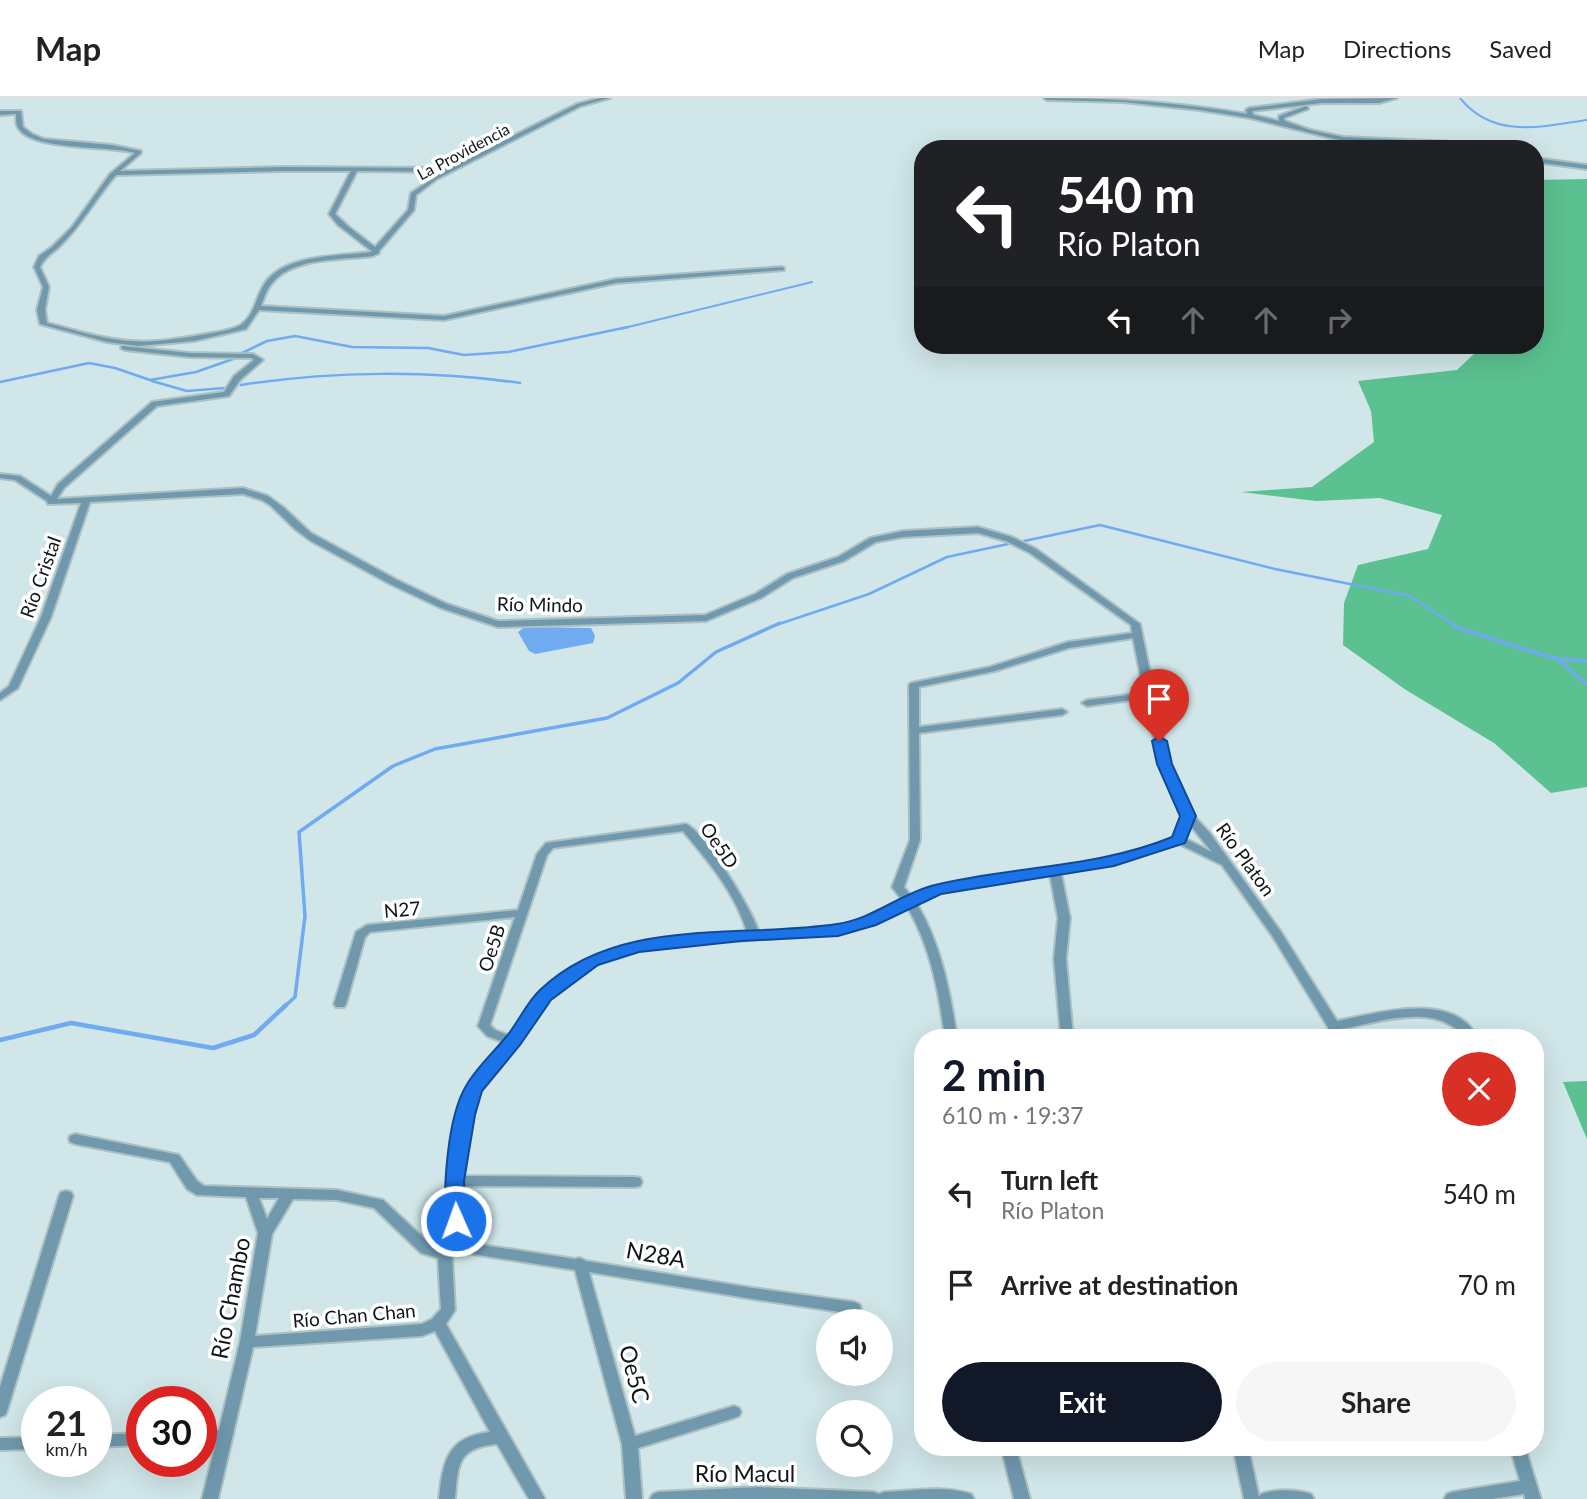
<!DOCTYPE html>
<html lang="en">
<head>
<meta charset="utf-8">
<style>
  body { margin:0; font-family:Lato,sans-serif; background:#f6f6f6; color:#222; height:100vh; display:flex; flex-direction:column; font-size:26px; white-space:nowrap }
  * { box-sizing:border-box; margin:0 }
  p { font-size:23px; color:#767676 }
  .icon { flex:none; width:38px; height:38px; fill:none; stroke:currentColor; stroke-width:2; stroke-linecap:round; stroke-linejoin:round }
  .map { position:relative; flex:1; overflow:hidden }
  .panel { position:absolute; left:914px; top:931px; width:630px; height:427px; display:flex; flex-direction:column; background:#fff; border-radius:28px; box-shadow:0 7px 28px #0002 }
  .panel>* { flex:none }
  .top-card { position:absolute; left:914px; top:42px; width:630px; height:214px; border-radius:28px; box-shadow:0 7px 28px #0002; background:#202124; color:#fff; overflow:hidden }
  .buttons { position:absolute; left:816px; top:1211px; display:grid; gap:14px }
  .buttons a { display:grid; place-items:center; width:77px; height:77px; border-radius:50%; background:#fff; box-shadow:0 7px 28px #0002; font-size:35px }
  .speed { position:absolute; left:21px; top:1288px; display:flex; gap:14px; font-size:35px; font-weight:700; text-align:center }
  .speed>* { display:grid; place-content:center; width:91px; height:91px; border-radius:50%; background:#fff; box-shadow:0 7px 28px #0002; line-height:1 }
  .speed small { font-size:18px; font-weight:400 }
  .speed .limit { border:10px solid #d22; background:#fff; color:#111 }
  .pin { position:absolute; display:grid; place-items:center; width:60px; height:60px; color:#fff; margin:-72px -30px; border-radius:50% 50% 50% 0; rotate:-45deg; box-shadow:0 0 7px #0007 }
  .pin .icon { rotate:45deg }
  .me { position:absolute; width:77px; margin:-38px; rotate:358deg; stroke-linejoin:round; filter:drop-shadow(0 0 5px #0008) }
  .turn { display:flex; align-items:center; gap:24px; height:147px; padding:0 28px; font-size:32px }
  .turn .icon { width:91px; height:91px; stroke-width:2.5 }
  .turn b { display:block; font-size:49px; line-height:60px }
  .lanes { display:flex; align-items:center; height:66px; padding:0 28px; background:#0003; justify-content:center; gap:35px; direction:ltr }
  .lanes .off { opacity:.35 }
  .round { display:grid; place-items:center; flex:none; width:74px; height:74px; border-radius:37px; background:#f6f6f6 }
  .head { display:flex; align-items:center; justify-content:space-between; height:119px; padding:0 28px }
  h1 { font-size:42px; font-weight:700; line-height:52px; color:#111827 }
  .cta { display:flex; gap:14px; margin-top:auto; padding:14px 28px }
  .cta a { flex:1; height:80px; border-radius:42px; background:#111827; color:#fff; font-size:28px; font-weight:700; line-height:80px; text-align:center }
  .cta a+a { background:#f6f6f6; color:#222 }
  ul { padding:0; list-style:none }
  li { display:flex; align-items:center; gap:21px; height:91px; padding:0 28px }
  li div { flex:1 }
  li b { display:block; font-size:26px }
  li em { font-style:normal }
  header { display:flex; align-items:center; gap:42px; box-sizing:border-box; height:98px; padding:0 35px; background:#fff; border-bottom:2px solid #e0e0e0 }
  header strong { font-size:33px }
  nav { display:flex; gap:38px; margin-inline-start:auto; font-size:24px }
  .map>svg:first-child { display:block }
  .forest { fill:#5bc190 }
  .water { fill:#70aaf1 }
  .lines { fill:none; stroke-linecap:round; stroke-linejoin:round }
  .stream-far3 { stroke:#70aaf1; stroke-width:2 }
  .stream-far2 { stroke:#70aaf1; stroke-width:2.5 }
  .stream-far1 { stroke:#70aaf1; stroke-width:3.5 }
  .stream { stroke:#70aaf1; stroke-width:4.5 }
  .street-casing { stroke:#adc1c3; stroke-width:4 }
  .street { fill:#7099ae; fill-rule:evenodd }
  .route { fill:#1a73e8; stroke:#114b97; stroke-width:2 }
  .labels { text-anchor:middle; dominant-baseline:central; stroke-width:7; stroke-linejoin:round; paint-order:stroke }
  .far-street-label { font-size:16px; fill:#0f1617; stroke:#fff }
  .street-label { font-size:19px; fill:#0f1617; stroke:#fff }
  .near-street-label { font-size:23px; fill:#0f1617; stroke:#fff }
</style>
</head>
<body>
<header>
<strong>Map</strong>
<nav><a>Map</a><a>Directions</a><a>Saved</a></nav>
</header>
<div class="map">
<svg width="1587" height="1401" viewBox="0 0 1587 1401">
  <rect width="100%" height="100%" fill="#d0e6e9"/>
  <g class="forest">
    <polygon points="1587,81 1587,689 1551,695 1494,645 1406,592 1343,547 1344,505 1358,467 1428,451 1442,417 1380,400 1316,403 1241,394 1312,389 1374,344 1371,313 1358,283 1457,272 1478,252 1497,247 1535,247 1535,82"/>
    <polygon points="1587,983 1587,1041 1563,984"/>
  </g>
  <polygon class="water" points="525,529 591,530 595,538 593,545 535,556 529,553 518,534"/>
  <g class="lines">
    <g class="stream-far3">
      <path d="M1460,0C1493,41 1541,29 1587,22"/>
      <polyline points="620,231 812,184"/>
    </g>
    <g class="stream-far2">
      <polyline points="242,255 267,243 295,238 352,249 428,250 464,257 508,254 628,229"/>
      <polyline points="152,283 187,293 225,290"/>
      <polyline points="0,284 89,265 115,270 150,282 196,274 233,261"/>
      <path d="M241,287C331,273 430,272 520,285"/>
      <polyline points="1024,443 1100,427 1275,471 1410,498 1454,527"/>
      <polyline points="776,527 869,496 947,459 1008,446"/>
    </g>
    <g class="stream-far1">
      <polyline points="1451,525 1458,530 1557,561 1587,586"/>
      <polyline points="1558,561 1587,563"/>
      <polyline points="284,909 295,899 305,818 299,734 393,668 435,651 607,620 678,585 716,554 780,525"/>
    </g>
    <polyline class="stream" points="0,942 71,925 213,950 254,937 286,907"/>
    <g class="street-casing">
      <g id="street">
        <path d="M600,0H610L581,8L437,81L416,97L414,112L379,153V155L373,158C344,162 294,159 273,184C267,190 264,200 261,208L444,218L616,181L782,169L784,170V172L616,185L444,222L259,212L246,231L194,243L138,248L107,244L40,226L37,212L43,189L34,169L39,158L52,149L72,129L110,76L135,55C110,47 26,54 17,27C16,25 16,18 16,16L0,17V13H21L23,29L32,36L44,41L112,47L141,53V55L120,73L283,69L449,70L577,6ZM283,73H351L329,116L338,127L369,151L372,153L371,154C340,158 285,156 265,185C256,198 255,216 242,226C234,232 217,234 206,236C178,241 149,246 121,242C96,239 71,231 47,225L45,212L49,189L40,169C45,159 51,156 59,149C82,127 96,100 116,77ZM357,73L443,74L411,95L408,112L375,149L349,129L335,116Z"/>
        <path d="M1044,0C1114,0 1178,4 1247,16L1246,12L1249,10L1322,1L1397,0L1379,5H1322L1252,13L1254,17L1279,23V18L1306,8L1308,9V11L1284,20L1285,23L1310,32L1343,39L1452,44L1490,51L1434,46L1343,43L1250,20L1199,12L1123,4L1047,2Z"/>
        <polygon points="1535,60 1587,67 1587,71 1535,64"/>
        <path d="M122,248L190,255L253,256L263,262L240,282L229,298L157,308L64,390L57,401L243,390L268,398L283,409L311,435L397,482L447,506L498,523L705,517L755,496L787,476L838,459L870,440L903,433L978,429L1012,439L1036,451L1140,526L1169,666L1193,717L1209,734L1281,834L1337,923C1373,916 1432,899 1464,923C1470,927 1474,934 1478,940H1465C1437,903 1380,924 1341,931L1347,940C1337,940 1330,940 1328,929L1273,839L1222,767L1179,746L1114,766L1061,775L1070,820L1066,861L1073,940H1061L1054,861L1058,820L1050,777L940,795L917,806C941,847 950,892 957,940H945C939,895 931,850 908,810L874,826L838,836L662,848L638,852L596,866L548,901L518,946L480,993L472,1017L461,1078L635,1079L640,1080L642,1084L640,1088L635,1089L461,1088L463,1123L456,1143L575,1161L580,1160L586,1163L753,1190L854,1204L859,1206L861,1210L859,1214L854,1216L753,1201L589,1174L635,1338L734,1308L739,1310L741,1314L739,1318L734,1320L638,1350L642,1401H626L622,1346L575,1172L453,1153L452,1157L455,1212L446,1226L545,1401H529L497,1346C457,1350 458,1366 455,1401H439C443,1363 447,1339 490,1334L435,1233L422,1238L253,1249L218,1401H202L216,1345H201V1333L219,1332L240,1244L258,1135L246,1099L197,1097L187,1091L170,1064L75,1046L70,1044L69,1041L70,1038L75,1036L179,1057L197,1083L204,1088L337,1092L378,1101L383,1102L431,1147L440,1150L449,1123L447,1083L460,1017L468,991L506,945L487,938L478,928L515,819L370,834L365,839L346,906L344,909H336L334,906L356,834L367,827L518,812L537,756L546,745L686,726C705,734 752,812 759,834L838,828L866,820L903,803L892,789L910,742L909,587L911,585L990,569L1068,544L1132,535L1131,527L1030,455L1006,443L978,435L903,439L876,444L844,463L793,480L761,500L706,523L498,529L441,510L390,486L311,443L296,432L270,407L262,402L243,396L90,404L51,519L18,590L0,602V595L9,588L41,519L81,405L48,406L47,403L15,382L0,380V376L20,378L51,398L58,386L152,304L224,294L234,278L254,262L251,260L190,259L125,252L121,250ZM1133,540L1144,595L1087,602L1082,605L1087,608L1146,600L1159,666L1183,718L1175,740L1113,760L937,788L912,799L904,789L920,742L919,635L1062,617L1067,614L1062,611L919,629V589L995,573L1069,550ZM1190,727L1212,754L1186,741ZM683,733C708,763 736,796 747,834C671,840 602,838 542,894C530,905 521,924 511,938L495,932L490,927L547,757L553,750ZM259,1100H279L267,1121ZM293,1101L337,1102L374,1110L421,1155L438,1160L441,1211L432,1221L422,1226L255,1238L272,1136Z"/>
        <polygon points="66,1093 71,1094 73,1098 7,1313 5,1317 0,1319 0,1289 59,1098 61,1094"/>
        <polygon points="142,1335 142,1347 96,1349 96,1337"/>
        <polygon points="37,1339 37,1351 0,1352 0,1340"/>
        <polygon points="1001,1349 1016,1349 1030,1401 1014,1401"/>
        <path d="M1233,1349H1248L1259,1399L1261,1396C1276,1391 1296,1391 1311,1396L1314,1401H1244Z"/>
        <polygon points="1510,1349 1525,1349 1541,1401 1525,1401 1524,1396 1492,1401 1444,1401 1447,1396 1452,1394 1520,1383"/>
        <path d="M758,1389L874,1394L879,1396L884,1394C912,1393 945,1387 971,1396L974,1401H650L653,1396L658,1394Z"/>
      </g>
    </g>
    <use href="#street" class="street"/>
  </g>
  <path class="route" d="M1159,639L1167,643L1172,666L1196,718L1185,745L1114,768L941,796L876,827L838,838L741,843L639,854L598,867L551,902L520,947L482,993L475,1017L464,1083L466,1123L463,1128L456,1131L448,1128L445,1123C444,1087 447,1020 466,988C476,970 493,955 506,939C518,925 526,905 540,892C618,817 739,841 837,826C873,821 901,795 935,787C1014,768 1097,770 1172,739L1180,718L1157,666L1152,643Z"/>
  <g class="labels">
    <g class="far-street-label">
      <text transform="translate(463 53) rotate(-28)">La Providencia</text>
    </g>
    <g class="street-label">
      <text transform="translate(40 479) rotate(-70)">Río Cristal</text>
      <text transform="translate(540 506) rotate(1)">Río Mindo</text>
      <text transform="translate(720 747) rotate(55)">Oe5D</text>
      <text transform="translate(1246 761) rotate(54)">Río Platon</text>
      <text transform="translate(402 811) rotate(-5)">N27</text>
      <text transform="translate(491 850) rotate(-72)">Oe5B</text>
      <text transform="translate(354 1217) rotate(-5)">Río Chan Chan</text>
    </g>
    <g class="near-street-label">
      <text transform="translate(656 1156) rotate(10)">N28A</text>
      <text transform="translate(230 1200) rotate(-79)">Río Chambo</text>
      <text transform="translate(635 1276) rotate(75)">Oe5C</text>
      <text x="745" y="1375">Río Macul</text>
    </g>
  </g>
</svg>
<div class="buttons">
<a><svg class="icon" aria-label="sound" viewBox="0 0 24 24"><path d="M4 9h4l5-4v14l-5-4H4zM17 9q2 3 0 6"/></svg></a>
<a><svg class="icon" aria-label="search" viewBox="0 0 24 24"><circle cx="10" cy="10" r="6"/><path d="M15 15l6 6"/></svg></a>
</div>
<div class="speed"><div>21<small>km/h</small></div><div class="limit">30</div></div>
<div class="pin" style="left:1159px;top:643px;background:#d93025"><svg class="icon" aria-label="arrive" viewBox="0 0 24 24"><path d="M6 21V4h12l-3 4 3 4H6"/></svg></div>
<svg class="me" style="left:456px;top:1123px" viewBox="-20 -20 40 40"><circle r="17" fill="#1a73e8" stroke="#fff" stroke-width="3"/><path d="M0-11L8 9 0 5-8 9z" fill="#fff"/></svg>
<div class="top-card">
<div class="turn"><svg class="icon" aria-label="left" viewBox="0 0 24 24"><path d="M17 20v-9H6M10 6l-5 5 5 5"/></svg><div><b>540 m</b>Río Platon</div></div>
<div class="lanes"><svg class="icon" aria-label="left" viewBox="0 0 24 24"><path d="M17 20v-9H6M10 6l-5 5 5 5"/></svg><svg class="icon off" aria-label="ahead" viewBox="0 0 24 24"><path d="M12 20V5M6 11l6-6 6 6"/></svg><svg class="icon off" aria-label="ahead" viewBox="0 0 24 24"><path d="M12 20V5M6 11l6-6 6 6"/></svg><svg class="icon off" aria-label="right" viewBox="0 0 24 24"><path d="M7 20v-9h11M14 6l5 5-5 5"/></svg></div>
</div>
<section class="panel">
<div class="head"><div><h1>2 min</h1><p>610 m · 19:37</p></div><a class="round" style="background:#d93025;color:#fff"><svg class="icon" aria-label="close" viewBox="0 0 24 24"><path d="M6 6l12 12M18 6L6 18"/></svg></a></div>
<ul>
<li><svg class="icon" aria-label="left" viewBox="0 0 24 24"><path d="M17 20v-9H6M10 6l-5 5 5 5"/></svg><div><b>Turn left</b><p>Río Platon</p></div><em>540 m</em></li>
<li><svg class="icon" aria-label="arrive" viewBox="0 0 24 24"><path d="M6 21V4h12l-3 4 3 4H6"/></svg><div><b>Arrive at destination</b></div><em>70 m</em></li>
</ul>
<div class="cta"><a>Exit</a><a>Share</a></div>
</section>
</div>
</body>
</html>
